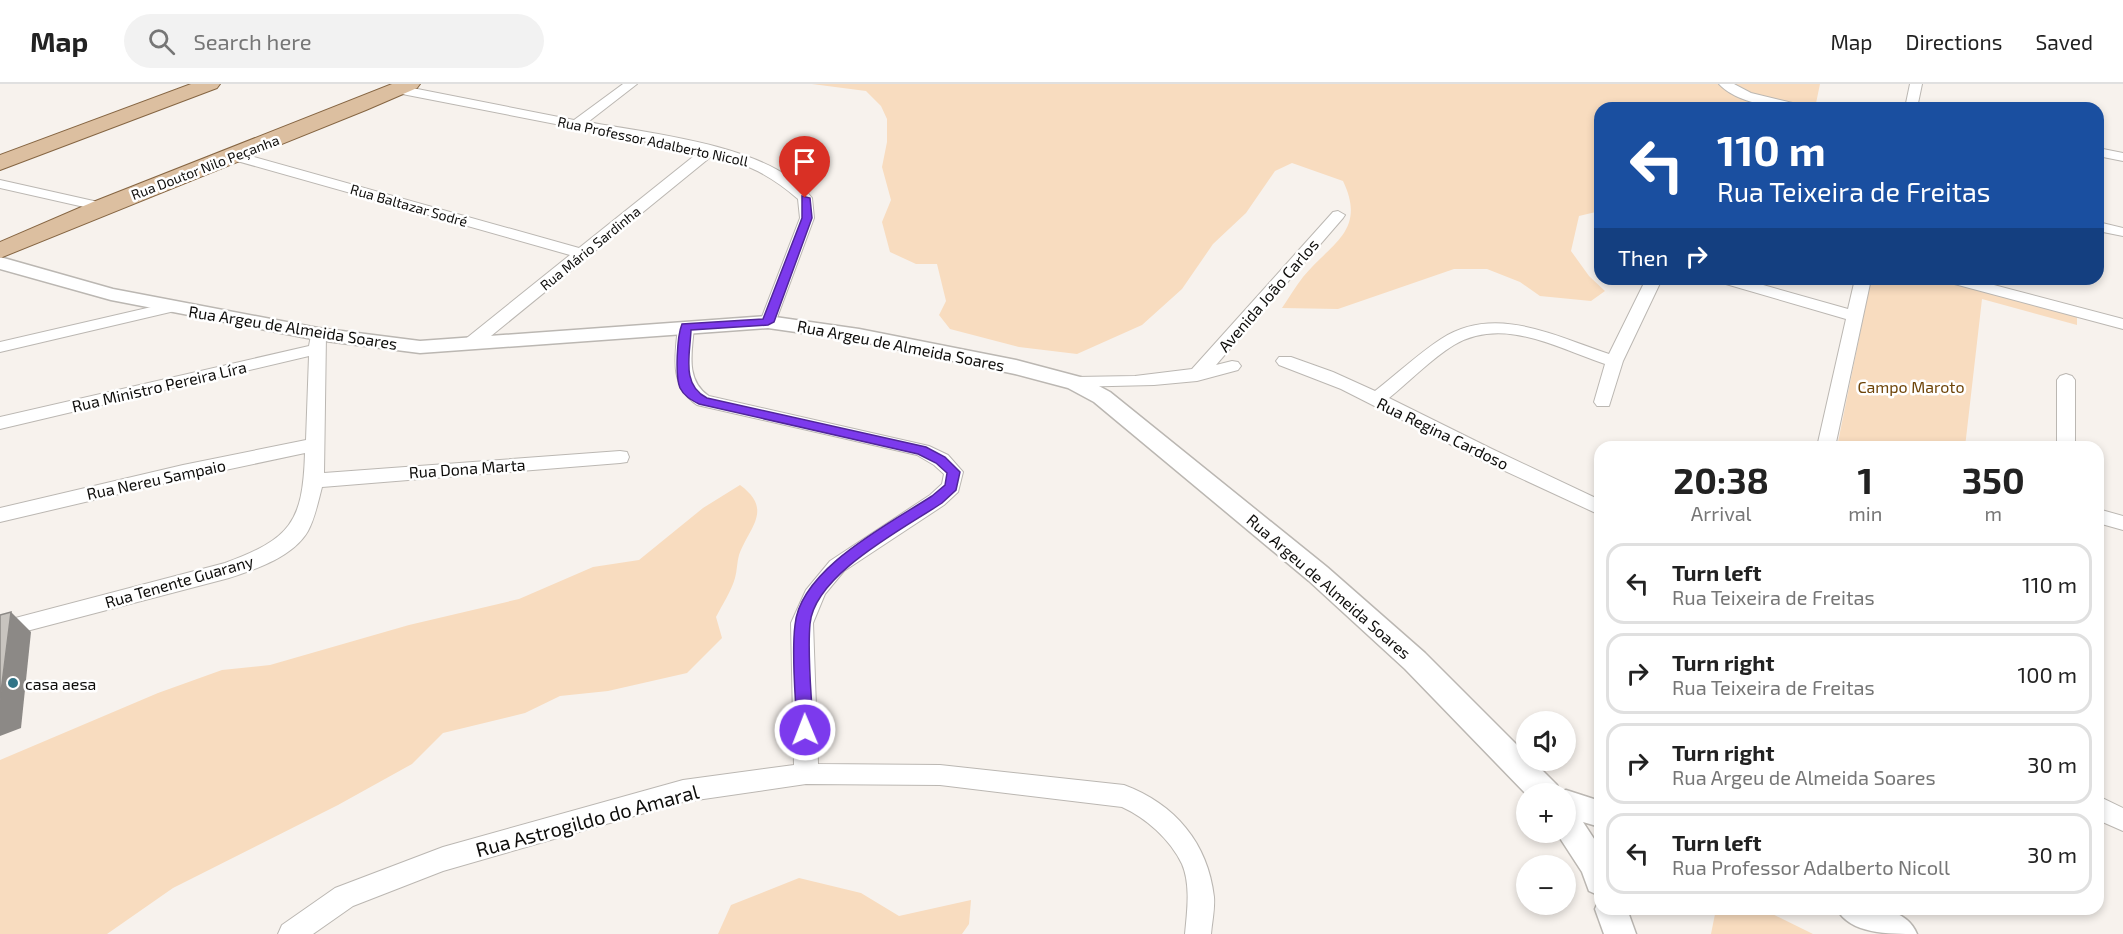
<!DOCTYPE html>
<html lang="en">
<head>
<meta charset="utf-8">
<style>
  body { margin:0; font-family:"Exo 2",sans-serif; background:#f2f2f2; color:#222; height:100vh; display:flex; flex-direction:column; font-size:22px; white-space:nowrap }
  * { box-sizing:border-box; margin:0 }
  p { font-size:20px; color:#767676 }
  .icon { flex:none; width:33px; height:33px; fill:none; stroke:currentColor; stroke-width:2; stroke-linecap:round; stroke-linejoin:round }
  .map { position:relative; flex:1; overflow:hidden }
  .sheet { position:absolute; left:1594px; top:357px; width:510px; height:474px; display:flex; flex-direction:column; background:#fff; border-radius:18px; box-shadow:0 3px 9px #0003 }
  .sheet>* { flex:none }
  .guide { position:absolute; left:1594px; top:18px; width:510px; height:183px; border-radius:18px; box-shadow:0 3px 9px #0003; background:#1a4fa0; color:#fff; overflow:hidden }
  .fabs { position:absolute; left:1516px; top:627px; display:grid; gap:12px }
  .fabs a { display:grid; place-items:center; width:60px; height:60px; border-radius:50%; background:#fff; box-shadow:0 3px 9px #0003; font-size:30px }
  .pin { position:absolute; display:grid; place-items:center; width:51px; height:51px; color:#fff; margin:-62px -26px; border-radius:50% 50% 50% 0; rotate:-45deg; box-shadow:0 0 6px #0007 }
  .pin .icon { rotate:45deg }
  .me { position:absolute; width:66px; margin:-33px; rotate:359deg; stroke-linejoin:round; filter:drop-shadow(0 0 4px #0008) }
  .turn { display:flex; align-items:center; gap:21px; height:126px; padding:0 24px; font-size:27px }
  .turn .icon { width:78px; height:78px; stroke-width:2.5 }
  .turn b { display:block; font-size:42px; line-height:51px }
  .then { display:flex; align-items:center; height:57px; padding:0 24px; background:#0003; gap:12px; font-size:22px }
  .eta { display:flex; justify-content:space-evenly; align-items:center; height:102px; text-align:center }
  .eta b { font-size:36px; font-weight:700; line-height:42px }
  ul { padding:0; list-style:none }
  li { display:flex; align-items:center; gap:18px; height:81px; margin:0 12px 9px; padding:0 12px; border:3px solid #e0e0e0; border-radius:18px }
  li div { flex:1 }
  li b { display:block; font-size:22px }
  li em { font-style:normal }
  header { display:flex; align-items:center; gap:36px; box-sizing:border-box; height:84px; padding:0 30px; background:#fff; border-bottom:2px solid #e0e0e0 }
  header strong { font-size:28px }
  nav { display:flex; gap:33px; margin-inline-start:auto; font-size:21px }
  .search { width:420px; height:54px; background:#f2f2f2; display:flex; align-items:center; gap:15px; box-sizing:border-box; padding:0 21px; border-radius:33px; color:#767676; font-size:22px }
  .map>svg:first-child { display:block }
  .green { fill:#f8dcbf }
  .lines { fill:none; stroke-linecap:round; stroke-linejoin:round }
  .minor-casing { stroke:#bbb7b2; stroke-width:2 }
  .tertiary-casing { stroke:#bbb7b2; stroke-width:3 }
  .primary-casing { stroke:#856542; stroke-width:2 }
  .minor { fill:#fff; fill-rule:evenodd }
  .tertiary { fill:#fff; fill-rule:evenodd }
  .primary { fill:#dcbfa0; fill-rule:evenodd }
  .shaded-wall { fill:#8c8986 }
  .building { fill:#c8c4bf; stroke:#8c8986; stroke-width:1.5 }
  .route { fill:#7c3aed; stroke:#51269a; stroke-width:1.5 }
  .poi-dot { fill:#327486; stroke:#fff; stroke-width:2 }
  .labels { text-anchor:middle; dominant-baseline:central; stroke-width:5; stroke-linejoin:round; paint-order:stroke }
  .far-street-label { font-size:14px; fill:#0e0d0b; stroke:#fff }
  .street-label { font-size:16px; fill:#0e0d0b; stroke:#fff }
  .park-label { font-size:16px; fill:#6f450a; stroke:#fff }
  .poi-label { font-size:16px; fill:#0e0d0b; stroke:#fff; text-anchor:start }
  .near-street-label { font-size:20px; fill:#0e0d0b; stroke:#fff }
</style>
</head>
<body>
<header>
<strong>Map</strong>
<div class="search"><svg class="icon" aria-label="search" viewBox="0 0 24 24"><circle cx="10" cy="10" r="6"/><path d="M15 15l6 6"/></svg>Search here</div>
<nav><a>Map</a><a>Directions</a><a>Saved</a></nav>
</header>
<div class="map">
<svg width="2123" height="850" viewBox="0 0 2123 850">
  <rect width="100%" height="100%" fill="#f7f2ed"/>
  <g class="green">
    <path d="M812,0H1820L1815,24H1600V127L1579,132L1571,167L1589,192L1605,207L1591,217L1540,212L1520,198L1487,185H1454L1338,225L1282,224C1289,214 1295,203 1303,193C1331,159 1367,147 1343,97L1292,79L1275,87L1246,129L1213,160L1182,205L1142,241L1077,270L1019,263L950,245L939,231L946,217L937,180H916L890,168L882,138L891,116L882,83L887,58V35L881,22L866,7Z"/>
    <polygon points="1871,195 1942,195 2077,230 2077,241 1982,215 1965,363 1837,363"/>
    <path d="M740,401C774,426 749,443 739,471C737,478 737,487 735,494C731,508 722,521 716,533L722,554L687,589L608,607L560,612L525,629L443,649L412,680L338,721L173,804L107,850H0V676L158,609L222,586L270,581L409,541L519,515L593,483L639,476L703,424Z"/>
    <polygon points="799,794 861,809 899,832 971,816 969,840 962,850 718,850 731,821"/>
    <polygon points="1716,825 1762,825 1813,850 1711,850"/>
  </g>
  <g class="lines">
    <g class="minor-casing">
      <g id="minor">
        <path d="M623,0H637L588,38C651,50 772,61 812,114L814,134L774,242H762L760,238L800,134L798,115C772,92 746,79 713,71L475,265H463L461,261L463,257L570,171L230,75L228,72L230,69H240L579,164L699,68L397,9L391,5L397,1L574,36Z"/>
        <path d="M1719,0H1734L1751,9L1801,21L1802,24C1776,24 1738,20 1719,0Z"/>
        <polygon points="1910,0 1922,0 1917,24 1905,24"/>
        <polygon points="2098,64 2123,69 2123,77 2098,72"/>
        <polygon points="0,96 107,120 109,123 102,127 0,104"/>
        <polygon points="1338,127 1345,131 1343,134 1216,281 1232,277 1238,278 1241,282 1238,286 1197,297 1154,301 1070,303 1067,299 1070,295 1076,293 1135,292 1192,285 1333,128"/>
        <polygon points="2098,138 2123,144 2123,152 2098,147"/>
        <path d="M1646,195H1662L1623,277L1609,322H1597L1594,318L1605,280C1557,264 1503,232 1454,261C1431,275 1410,297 1389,314L1492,365L1600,416V431L1479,375L1341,305L1279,281L1276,277L1279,273H1291L1333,288L1375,307C1397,290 1418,270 1441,255C1495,220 1555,252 1609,270Z"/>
        <polygon points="1717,195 1742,195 1848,225 1855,195 1871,195 1835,363 1817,363 1846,235 1719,198"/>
        <polygon points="1945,195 1971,195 2123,235 2123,245 1947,198"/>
        <polygon points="173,218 179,220 181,223 179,226 0,268 0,258"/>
        <path d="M686,238L694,243C692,268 685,296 709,312L929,362L948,371L963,388L958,408L944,421L844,487L825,510L813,539L818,680L940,681L1124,701C1175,720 1208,759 1214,813C1215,825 1212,838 1211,850H1185C1187,828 1191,801 1182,780C1170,755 1146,734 1122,723L940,701L806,700L683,718L443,787L353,822L313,850H278L282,841L335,804L443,763L683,696L794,681L791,539L806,506L830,477L930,411L942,400L944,390L934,381L917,371L697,321C669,301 675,273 678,243Z"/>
        <path d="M318,245L324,246L326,250L324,389L620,367L627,368L629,373L627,378L620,379L322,403C318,418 315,434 308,447C293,473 256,485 229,494L0,554V538L225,479C290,455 303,439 305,369L183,395L0,438V424L183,381L306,356L309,272L0,345V333L309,262L312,246Z"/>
        <polygon points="2066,290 2072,292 2075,296 2075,363 2057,363 2057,296 2060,292"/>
        <polygon points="2098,425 2123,432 2123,446 2098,439"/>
        <polygon points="2098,712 2123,724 2123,747 2098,736"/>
      </g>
    </g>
    <g class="tertiary-casing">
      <g id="tertiary">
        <polygon points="0,173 113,205 318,244 420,257 768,232 859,245 1016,276 1084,294 1110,308 1327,483 1425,569 1527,671 1527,676 1532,676 1557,701 1560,708 1566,706 1600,717 1600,743 1583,738 1600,764 1600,812 1589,807 1582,788 1556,748 1566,748 1566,710 1527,711 1405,585 1309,497 1094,318 1068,304 1015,290 859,257 768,244 420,269 318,256 111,216 0,185"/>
        <polygon points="1600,814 1600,825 1627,825 1636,850 1604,850 1595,825"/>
        <path d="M1837,825C1865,825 1904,819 1917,850C1889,850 1850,850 1837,825Z"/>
      </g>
    </g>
    <g class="primary-casing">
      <g id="primary">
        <polygon points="191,0 220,0 217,4 0,86 0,71"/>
        <polygon points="392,0 420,0 417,4 366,26 0,174 0,158 93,118"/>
      </g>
    </g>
    <use href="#minor" class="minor"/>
    <use href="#tertiary" class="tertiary"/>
    <use href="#primary" class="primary"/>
  </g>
  <polygon class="shaded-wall" points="11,528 31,548 21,644 0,652 0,616"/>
  <polygon class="building" points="11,528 0,616 0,531"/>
  <path class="route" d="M802,112L810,114L812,134L774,238L768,241L691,246C690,271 681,301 707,314L926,363L945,373L960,388L956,406L942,419C903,445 814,491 810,540C807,572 812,614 813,646L810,651L805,653L799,651L797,646C796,614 791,573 795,541C800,485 889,440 932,412L945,401L947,389L936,379L918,370L699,320C691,316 684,312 680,304C675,292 677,252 682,240L763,235L802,134Z"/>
  <circle class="poi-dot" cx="13" cy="599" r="6"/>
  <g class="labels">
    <g class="far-street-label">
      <text transform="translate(653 57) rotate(12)">Rua Professor Adalberto Nicoll</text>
      <text transform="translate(205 83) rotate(-21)">Rua Doutor Nilo Peçanha</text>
      <text transform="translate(409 121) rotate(16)">Rua Baltazar Sodré</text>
      <text transform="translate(590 164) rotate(-39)">Rua Mário Sardinha</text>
    </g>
    <g class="street-label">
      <text transform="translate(1268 211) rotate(-49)">Avenida João Carlos</text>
      <text transform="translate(293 243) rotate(9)">Rua Argeu de Almeida Soares</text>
      <text transform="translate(901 261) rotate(11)">Rua Argeu de Almeida Soares</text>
      <text transform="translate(159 302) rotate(-13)">Rua Ministro Pereira Líra</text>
      <text transform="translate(1443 349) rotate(26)">Rua Regina Cardoso</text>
      <text transform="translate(467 384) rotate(-4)">Rua Dona Marta</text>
      <text transform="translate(156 395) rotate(-12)">Rua Nereu Sampaio</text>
      <text transform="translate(179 497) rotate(-16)">Rua Tenente Guarany</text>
      <text transform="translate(1329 502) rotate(41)">Rua Argeu de Almeida Soares</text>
    </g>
    <g class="park-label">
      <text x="1911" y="302">Campo Maroto</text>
    </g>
    <g class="poi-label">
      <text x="25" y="599">casa aesa</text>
    </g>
    <g class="near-street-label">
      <text transform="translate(587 736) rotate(-15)">Rua Astrogildo do Amaral</text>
    </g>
  </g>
</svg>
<div class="fabs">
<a><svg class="icon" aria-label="sound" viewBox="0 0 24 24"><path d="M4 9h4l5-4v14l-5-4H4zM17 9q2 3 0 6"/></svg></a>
<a>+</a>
<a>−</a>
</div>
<div class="pin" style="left:805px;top:114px;background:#d93025"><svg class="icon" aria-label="arrive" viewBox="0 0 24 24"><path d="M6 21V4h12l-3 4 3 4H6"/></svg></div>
<svg class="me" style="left:805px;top:646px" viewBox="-20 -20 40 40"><circle r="17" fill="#7c3aed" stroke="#fff" stroke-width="3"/><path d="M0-11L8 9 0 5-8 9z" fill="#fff"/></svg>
<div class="guide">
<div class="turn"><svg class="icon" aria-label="left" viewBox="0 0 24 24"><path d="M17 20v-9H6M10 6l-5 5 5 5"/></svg><div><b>110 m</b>Rua Teixeira de Freitas</div></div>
<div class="then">Then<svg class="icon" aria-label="right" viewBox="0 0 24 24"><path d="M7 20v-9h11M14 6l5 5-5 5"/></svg></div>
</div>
<section class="sheet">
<div class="eta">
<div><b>20:38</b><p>Arrival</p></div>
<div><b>1</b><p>min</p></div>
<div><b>350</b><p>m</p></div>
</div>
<ul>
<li><svg class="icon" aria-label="left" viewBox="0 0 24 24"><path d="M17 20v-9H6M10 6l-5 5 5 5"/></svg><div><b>Turn left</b><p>Rua Teixeira de Freitas</p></div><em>110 m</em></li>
<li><svg class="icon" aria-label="right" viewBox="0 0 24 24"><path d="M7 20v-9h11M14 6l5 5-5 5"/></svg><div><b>Turn right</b><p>Rua Teixeira de Freitas</p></div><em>100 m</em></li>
<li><svg class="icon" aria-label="right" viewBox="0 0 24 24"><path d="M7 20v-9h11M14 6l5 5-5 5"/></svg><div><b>Turn right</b><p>Rua Argeu de Almeida Soares</p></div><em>30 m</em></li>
<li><svg class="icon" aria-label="left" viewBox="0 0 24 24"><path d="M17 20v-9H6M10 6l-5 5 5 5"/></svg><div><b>Turn left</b><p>Rua Professor Adalberto Nicoll</p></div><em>30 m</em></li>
</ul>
</section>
</div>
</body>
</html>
